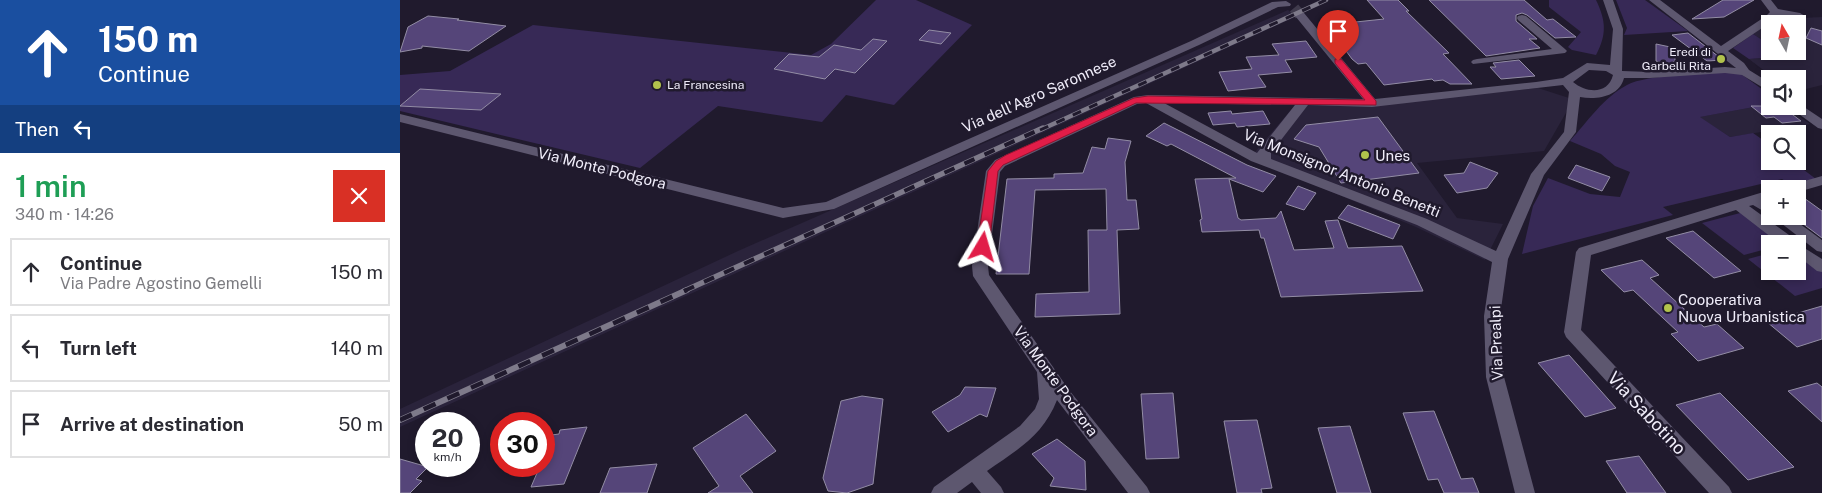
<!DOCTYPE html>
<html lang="en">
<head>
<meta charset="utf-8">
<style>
  body { margin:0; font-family:"Public Sans",sans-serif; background:#f7f7f7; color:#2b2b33; height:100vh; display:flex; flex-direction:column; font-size:19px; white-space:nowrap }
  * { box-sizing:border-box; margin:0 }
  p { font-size:16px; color:#7c7c81 }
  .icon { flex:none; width:28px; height:28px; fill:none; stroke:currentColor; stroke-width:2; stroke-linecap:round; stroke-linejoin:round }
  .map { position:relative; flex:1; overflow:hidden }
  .sheet { display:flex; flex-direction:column; background:#fff; width:400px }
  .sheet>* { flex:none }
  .hud { background:#1a4fa0; color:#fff; overflow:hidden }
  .needle { width:32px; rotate:351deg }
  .controls { position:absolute; left:1361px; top:15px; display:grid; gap:10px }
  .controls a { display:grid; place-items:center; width:45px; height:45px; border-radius:0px; background:#fff; box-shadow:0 2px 8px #0003; font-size:25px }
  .speed { position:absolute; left:15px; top:412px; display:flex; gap:10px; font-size:25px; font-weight:700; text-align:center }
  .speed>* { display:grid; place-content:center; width:65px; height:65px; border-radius:50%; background:#fff; box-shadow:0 2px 8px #0003; line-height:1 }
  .speed small { font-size:12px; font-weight:400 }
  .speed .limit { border:8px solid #d22; background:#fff; color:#111 }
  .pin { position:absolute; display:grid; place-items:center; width:42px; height:42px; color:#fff; margin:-51px -21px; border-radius:50% 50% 50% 0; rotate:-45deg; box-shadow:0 0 5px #0007 }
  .pin .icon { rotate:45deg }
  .me { position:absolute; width:55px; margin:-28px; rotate:7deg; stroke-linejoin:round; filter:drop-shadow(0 0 4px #0008) }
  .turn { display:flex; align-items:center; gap:18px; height:105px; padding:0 15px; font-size:22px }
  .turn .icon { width:65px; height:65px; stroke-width:2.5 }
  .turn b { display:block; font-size:35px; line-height:42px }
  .then { display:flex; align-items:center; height:48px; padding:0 15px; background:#0003; gap:10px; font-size:19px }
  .round { display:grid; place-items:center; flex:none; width:52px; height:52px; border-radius:0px; background:#f7f7f7 }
  .head { display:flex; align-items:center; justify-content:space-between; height:85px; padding:0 15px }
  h1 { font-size:30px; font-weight:600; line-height:38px; color:#1e9e55 }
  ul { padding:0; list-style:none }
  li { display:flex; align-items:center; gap:15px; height:68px; margin:0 10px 8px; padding:0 5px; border:2px solid #e1e1e2; border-radius:0px }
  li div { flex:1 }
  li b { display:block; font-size:19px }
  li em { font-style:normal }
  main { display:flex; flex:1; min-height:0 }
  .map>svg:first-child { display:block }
  .built { fill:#2a233b }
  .green { fill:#372956 }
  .building { fill:#554579; stroke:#938da5 }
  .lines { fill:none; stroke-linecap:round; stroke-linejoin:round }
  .minor-tunnel { stroke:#3f3a4c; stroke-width:11; stroke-dasharray:11 5.5; stroke-linecap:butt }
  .minor { fill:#5d576f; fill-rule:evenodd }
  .rail-far2-casing { stroke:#7e7a8a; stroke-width:4.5 }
  .rail-far1-casing { stroke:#7e7a8a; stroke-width:5.5 }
  .rail-casing { stroke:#7e7a8a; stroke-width:6 }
  .rail-far2 { stroke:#201a2d; stroke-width:3; stroke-dasharray:9; stroke-linecap:butt }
  .rail-far1 { stroke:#201a2d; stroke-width:4; stroke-dasharray:11; stroke-linecap:butt }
  .rail { stroke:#201a2d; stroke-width:4.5; stroke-dasharray:13; stroke-linecap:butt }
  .route { fill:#e11d48; stroke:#92132f }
  .poi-dot { fill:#b2c34c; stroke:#201a2d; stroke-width:2 }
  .labels { text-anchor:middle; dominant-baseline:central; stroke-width:5; stroke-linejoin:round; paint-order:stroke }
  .far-poi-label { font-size:12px; fill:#f0edfa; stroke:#201a2d; text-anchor:end }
  .street-label { font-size:15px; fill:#f0edfa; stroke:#201a2d }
  .poi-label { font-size:15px; fill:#f0edfa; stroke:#201a2d; text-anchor:start }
  .near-street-label { font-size:18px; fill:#f0edfa; stroke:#201a2d }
</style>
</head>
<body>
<main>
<section class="sheet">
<div class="hud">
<div class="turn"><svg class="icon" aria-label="ahead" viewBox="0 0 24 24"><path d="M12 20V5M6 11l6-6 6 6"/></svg><div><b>150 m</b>Continue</div></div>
<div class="then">Then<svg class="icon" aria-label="left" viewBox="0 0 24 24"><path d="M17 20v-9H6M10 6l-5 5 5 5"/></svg></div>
</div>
<div class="head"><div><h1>1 min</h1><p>340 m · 14:26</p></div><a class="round" style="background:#d93025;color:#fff"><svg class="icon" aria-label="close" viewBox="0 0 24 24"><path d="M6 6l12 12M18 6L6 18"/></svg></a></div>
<ul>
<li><svg class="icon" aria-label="ahead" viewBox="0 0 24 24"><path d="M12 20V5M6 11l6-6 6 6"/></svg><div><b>Continue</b><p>Via Padre Agostino Gemelli</p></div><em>150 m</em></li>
<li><svg class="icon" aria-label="left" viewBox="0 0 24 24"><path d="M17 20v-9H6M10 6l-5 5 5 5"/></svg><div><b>Turn left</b></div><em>140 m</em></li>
<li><svg class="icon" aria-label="arrive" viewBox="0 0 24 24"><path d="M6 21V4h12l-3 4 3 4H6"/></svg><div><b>Arrive at destination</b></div><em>50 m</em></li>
</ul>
</section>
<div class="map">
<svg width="1422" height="493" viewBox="0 0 1422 493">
  <rect width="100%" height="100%" fill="#201a2d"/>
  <g class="built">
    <polygon points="888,10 895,17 0,427 0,409 338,251"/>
    <polygon points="1377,15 1402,18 1422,17 1422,85 1398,91 1398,79 1375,79 1349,59 1386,56 1380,51 1398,51 1398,24 1370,24 1370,45 1353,34"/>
    <polygon points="1138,88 1169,98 1167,111 1144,151 1017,163 1057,218 1103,224 1085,260 1016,227 850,158 895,105 969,105"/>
    <polygon points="1370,104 1370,106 1385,106 1410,124 1330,137 1299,117"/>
  </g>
  <g class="green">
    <polygon points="476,0 516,0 572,25 494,105 446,95 422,122 318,106 240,168 0,111 0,75 50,71 133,25 411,55 431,44"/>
    <path d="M1149,0H1196C1206,21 1207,34 1196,55L1172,50L1168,47L1181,32L1149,7Z"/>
    <polygon points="1216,0 1245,0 1288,31 1224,35 1227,28"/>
    <polygon points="1353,34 1370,45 1370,51 1380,51 1387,56 1349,59 1333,48"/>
    <path d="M1334,72L1341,74L1370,95V104L1300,117L1330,137L1353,133L1370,145V161H1392L1416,179L1392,186L1382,179L1263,207L1273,215L1122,254L1133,206L1148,178L1190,194L1220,197L1230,172L1215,166L1201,154L1170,141C1187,122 1204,97 1227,85C1247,74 1309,74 1334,72Z"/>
    <polygon points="1344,212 1387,244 1370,244 1370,248 1344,255 1302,223"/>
    <polygon points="1398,251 1422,269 1422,288 1395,296 1348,259 1370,253 1370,271 1398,271"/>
  </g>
  <g class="building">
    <polygon points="967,0 998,0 1009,11 1006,11 1049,53 1043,54 1072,84 1050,84 1043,80 1034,81 1032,79 984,85 966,63 958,64 952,59 927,25 984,19"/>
    <polygon points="1029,0 1124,0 1147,20 1153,19 1176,37 1155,38 1127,15 1122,13 1116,15 1116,21 1137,39 1129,39 1140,48 1086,56"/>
    <polygon points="1323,0 1354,0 1324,17 1292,19"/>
    <polygon points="28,16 59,19 57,20 106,26 69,51 22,46 22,48 0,52 8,27"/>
    <polygon points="1411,28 1422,31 1422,45 1406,38"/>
    <polygon points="529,30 551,33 541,44 519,40"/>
    <polygon points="1288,33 1323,60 1307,61 1272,35"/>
    <polygon points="473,39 487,41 455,73 435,69 425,79 374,69 389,54 419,57 434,45 461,50"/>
    <polygon points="906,41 917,57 885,60 892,72 858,75 866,87 828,91 819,72 852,69 846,57 879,55 872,44"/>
    <polygon points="1256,44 1275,48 1275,61 1267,65 1256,61"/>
    <polygon points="1119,60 1135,76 1101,79 1090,67 1096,67 1093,63"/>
    <polygon points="20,89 101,94 81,110 0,106"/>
    <polygon points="1351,106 1381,106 1401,121 1382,123 1374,117 1366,118"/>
    <polygon points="831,111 832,114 863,111 870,124 837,127 835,123 813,125 808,113"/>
    <polygon points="978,117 1019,173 941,183 919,147 894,139 906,125"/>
    <polygon points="764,123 847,165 876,176 863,192 829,179 838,218 841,220 876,218 881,211 894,250 934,248 925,221 938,220 948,248 1002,246 1023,291 881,297 864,238 861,238 859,230 802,232 800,220 802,219 795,179 836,178 771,144 767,146 746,136"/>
    <polygon points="708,138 731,141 725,162 727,200 736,200 739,229 717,230 720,314 635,317 636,294 689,292 688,230 707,230 706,189 635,190 629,274 596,274 607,179 654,178 654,174 683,173 692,147 705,149"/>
    <polygon points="1070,162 1098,173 1087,188 1057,193 1044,175 1064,173"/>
    <polygon points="1176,165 1210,177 1202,191 1168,178"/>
    <polygon points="898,186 916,193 904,210 886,204"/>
    <polygon points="1404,198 1422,211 1422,238 1398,220 1398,200"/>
    <polygon points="948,205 1000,225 993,239 938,218"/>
    <polygon points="1293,231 1341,271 1314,278 1266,238"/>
    <polygon points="1242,260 1259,275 1250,278 1304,327 1317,324 1344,348 1298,361 1271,334 1278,332 1233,290 1224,292 1201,270"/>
    <polygon points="1422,306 1422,339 1397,347 1367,322"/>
    <polygon points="1169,355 1216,408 1185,417 1138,363"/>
    <polygon points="1417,383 1422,387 1422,422 1388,391"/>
    <polygon points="565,387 596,388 587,417 580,414 548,432 532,412 560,395"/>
    <polygon points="773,393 779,458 746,459 741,394"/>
    <polygon points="1320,393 1394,467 1348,480 1276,405"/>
    <polygon points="462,396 483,399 473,484 447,493 428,491 423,478 441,401"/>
    <polygon points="1034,411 1061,479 1073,478 1079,493 1044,493 1038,479 1028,480 1003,413"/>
    <polygon points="346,414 376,451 340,476 353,493 308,493 319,486 293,448"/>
    <polygon points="857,420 872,488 861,489 862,493 837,493 824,421"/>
    <polygon points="950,426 971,493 937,493 918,428"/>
    <polygon points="187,427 164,484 131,487 140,466 144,466 144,436 159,434 160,430"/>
    <polygon points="657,439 685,461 686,490 650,486 654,478 632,454"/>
    <polygon points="1239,456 1266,493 1227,493 1206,461"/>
    <polygon points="0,459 28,467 16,479 22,481 10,493 0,493"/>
    <polygon points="257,464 247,493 200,493 210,468"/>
  </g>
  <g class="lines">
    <polyline class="minor-tunnel" points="894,8 900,15"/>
    <g class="minor">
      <path d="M1203,0H1213L1223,29L1222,71L1250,72L1325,67L1336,68L1249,0H1260L1321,46L1366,16L1370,12L1361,0H1371L1378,9L1400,13L1405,16L1400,19L1378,16L1374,20L1328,51L1344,63L1349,70L1370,83V92L1342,75L1325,73L1250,78H1224C1219,97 1197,100 1180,97L1176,132L1144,175L1108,259L1100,316L1104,377L1135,493H1115L1086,377L1084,316L1092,262L1017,225L851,161L746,103L737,104L605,166L600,172L588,266L589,275L669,390L747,487L750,493H728L657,400C643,436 617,450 587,471L601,487L604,493H581L572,482L557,493H531L534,487L620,426L635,409L639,399L637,372L573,276L572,266L586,171L595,160L734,97L748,95L963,99L896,17L895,15L896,13H904L975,99L1136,82L1163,78L1187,63L1210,65L1213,29ZM1189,70L1206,71L1213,75C1208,95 1186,93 1173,82ZM1163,85L1169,92L1164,132L1131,174L1096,251L1027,219L871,159V153L908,105L972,107ZM764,103L895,105L857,153Z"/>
      <polygon points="886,1 891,4 890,6 878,7 799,45 434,209 383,218 0,122 0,114 383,208 426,202 791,41 872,2"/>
      <polygon points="1122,15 1126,16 1165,49 1167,51 1165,53 1073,64 1071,62 1073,60 1077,59 1152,49 1118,20 1117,18 1118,16"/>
      <polygon points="1398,103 1422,119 1422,129 1418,128 1392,109 1390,106 1398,106"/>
      <polygon points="1422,176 1422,185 1398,192 1398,189 1385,189 1387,186"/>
      <polygon points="1370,190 1370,200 1367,201 1370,203 1370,215 1353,205 1349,206 1396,240 1398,244 1422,259 1422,272 1417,271 1398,256 1398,244 1380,244 1336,210 1191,255 1181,330 1329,487 1332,493 1309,493 1166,337 1164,332 1176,252 1179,248"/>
      <polygon points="1372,216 1389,216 1422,240 1422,252 1417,251"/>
    </g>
    <g class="rail-far2-casing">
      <polyline id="rail-far2" points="640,130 926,0"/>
    </g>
    <g class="rail-far1-casing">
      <polyline id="rail-far1" points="284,291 643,128"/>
    </g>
    <g class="rail-casing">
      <polyline id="rail" points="0,420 287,290"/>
    </g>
    <use href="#rail-far2" class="rail-far2"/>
    <use href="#rail-far1" class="rail-far1"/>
    <use href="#rail" class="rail"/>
  </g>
  <polygon class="route" points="935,59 941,59 976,101 976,105 736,103 603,165 598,171 589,247 583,251 577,247 588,171 596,161 606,155 734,98 748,96 965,100 935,63"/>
  <g class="poi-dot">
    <circle cx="1321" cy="59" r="5"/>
    <circle cx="257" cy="85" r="5"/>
    <circle cx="965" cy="155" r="5"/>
    <circle cx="1268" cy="308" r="5"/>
  </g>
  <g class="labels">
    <g class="far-poi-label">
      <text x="1311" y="52">Eredi di<tspan x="1311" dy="14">Garbelli Rita</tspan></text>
      <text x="267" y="85" text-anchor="start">La Francesina</text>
    </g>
    <g class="street-label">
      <text transform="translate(639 94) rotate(-24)">Via dell'Agro Saronnese</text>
      <text transform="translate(202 168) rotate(14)">Via Monte Podgora</text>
      <text transform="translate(942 173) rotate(22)">Via Monsignor Antonio Benetti</text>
      <text transform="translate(1096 343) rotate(-92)">Via Prealpi</text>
      <text transform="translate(656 381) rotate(54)">Via Monte Podgora</text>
    </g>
    <g class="poi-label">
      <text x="975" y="155">Unes</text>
      <text x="1278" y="299">Cooperativa<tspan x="1278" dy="17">Nuova Urbanistica</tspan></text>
    </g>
    <g class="near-street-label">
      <text transform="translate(1247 413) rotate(47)">Via Sabotino</text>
    </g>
  </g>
</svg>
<div class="controls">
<a><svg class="needle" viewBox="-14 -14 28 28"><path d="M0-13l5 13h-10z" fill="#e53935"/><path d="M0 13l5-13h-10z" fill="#7c7c81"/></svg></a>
<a><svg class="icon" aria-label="sound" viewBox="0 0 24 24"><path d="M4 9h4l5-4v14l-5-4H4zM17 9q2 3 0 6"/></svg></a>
<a><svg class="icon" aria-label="search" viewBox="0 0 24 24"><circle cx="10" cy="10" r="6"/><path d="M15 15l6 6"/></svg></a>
<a>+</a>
<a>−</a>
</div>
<div class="speed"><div>20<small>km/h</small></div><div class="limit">30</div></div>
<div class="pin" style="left:938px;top:61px;background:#d93025"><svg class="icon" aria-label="arrive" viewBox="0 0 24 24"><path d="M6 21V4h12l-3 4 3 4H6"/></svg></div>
<svg class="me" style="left:583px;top:247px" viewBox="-20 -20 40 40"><path d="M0-17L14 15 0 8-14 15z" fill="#e11d48" stroke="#fff" stroke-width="4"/></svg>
</div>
</main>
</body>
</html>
